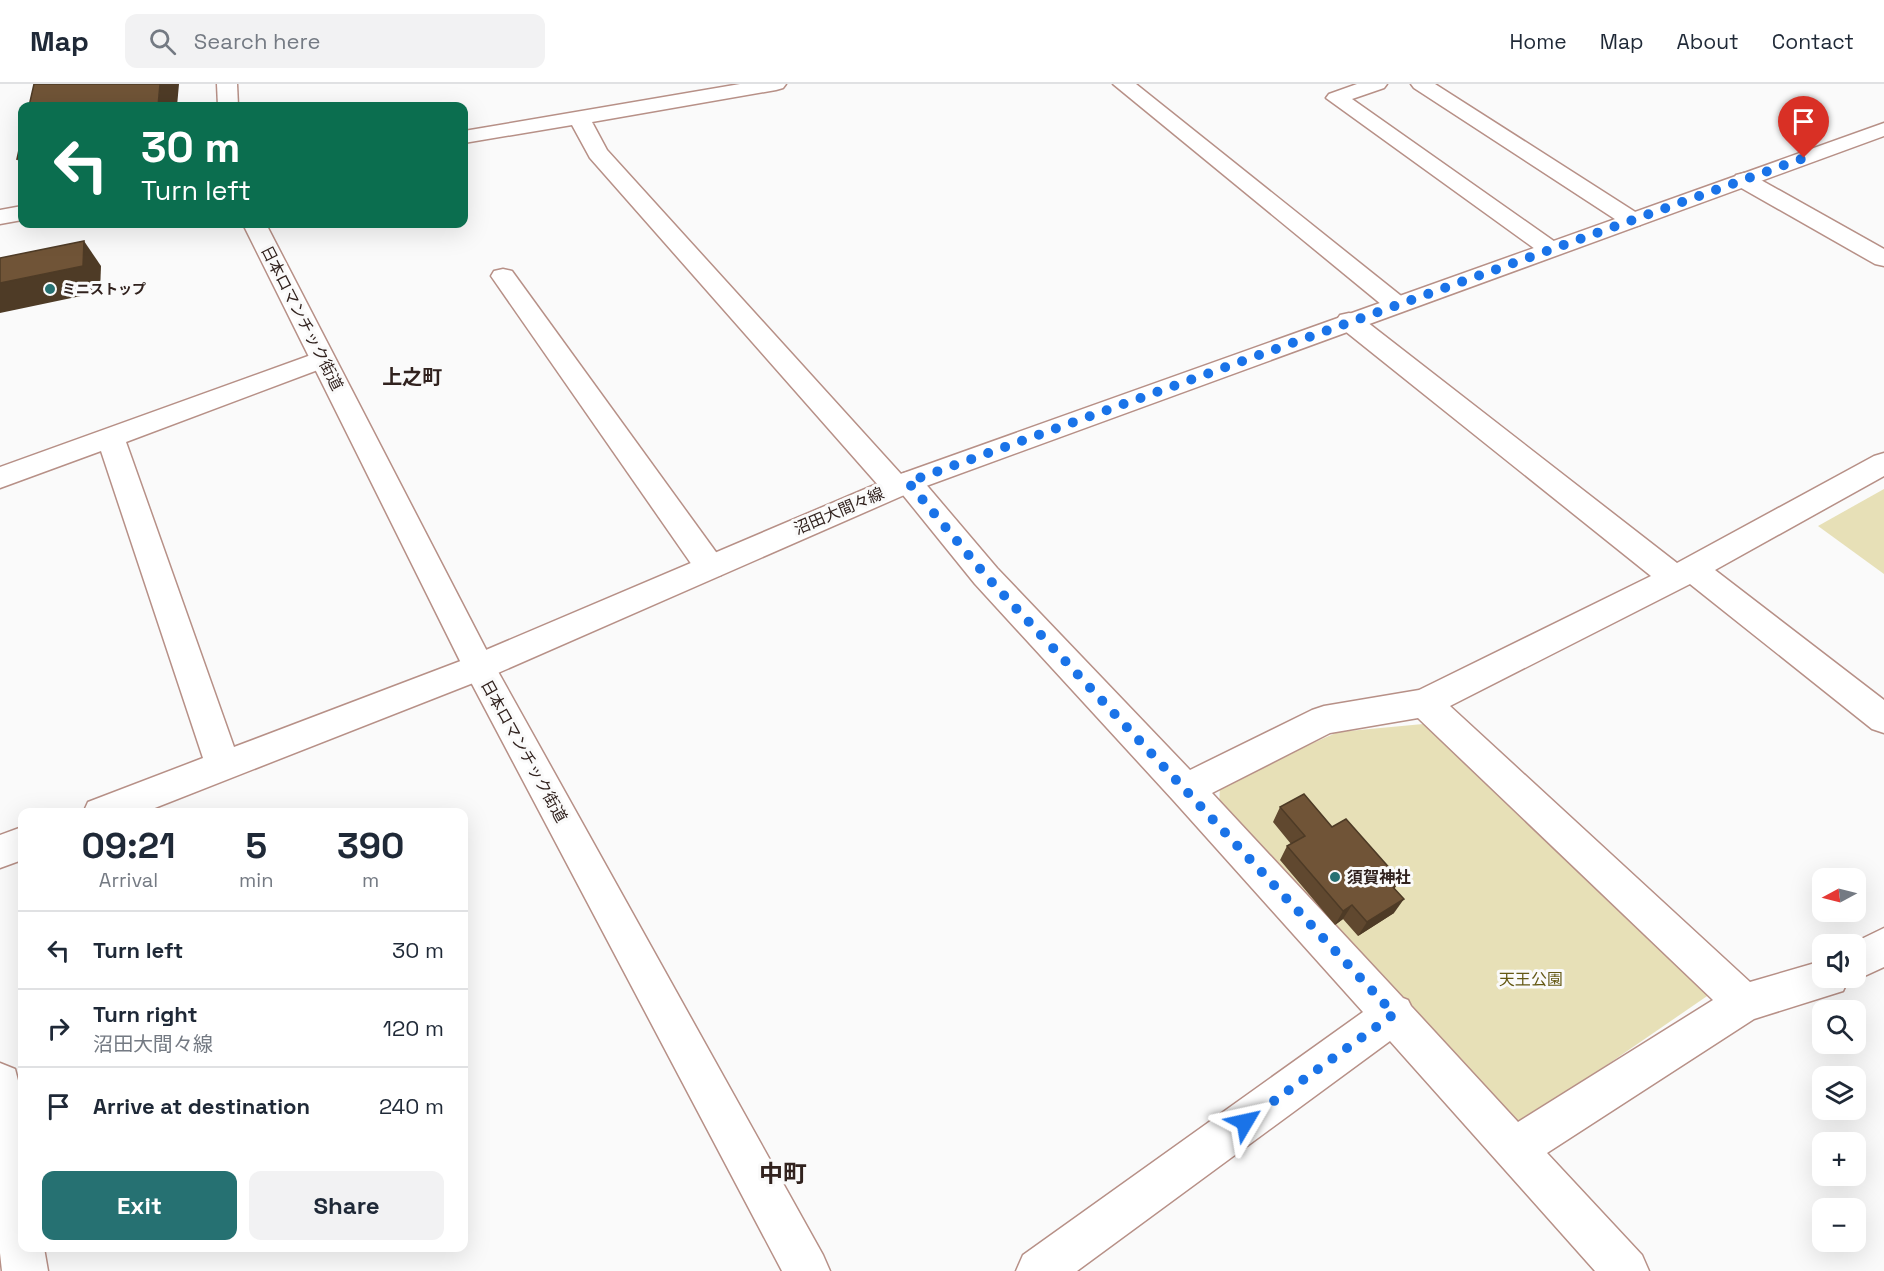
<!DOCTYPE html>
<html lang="en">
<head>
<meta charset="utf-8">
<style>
  body { margin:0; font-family:"Space Grotesk","Noto Sans JP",sans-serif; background:#f2f2f3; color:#1f2937; height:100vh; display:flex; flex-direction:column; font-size:22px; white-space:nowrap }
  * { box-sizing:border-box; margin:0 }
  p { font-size:20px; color:#747a83 }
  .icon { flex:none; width:33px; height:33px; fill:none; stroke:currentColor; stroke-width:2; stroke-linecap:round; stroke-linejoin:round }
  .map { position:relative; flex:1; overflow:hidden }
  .side { position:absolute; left:18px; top:724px; width:450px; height:444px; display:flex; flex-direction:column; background:#fff; border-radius:12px; box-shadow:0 6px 24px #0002 }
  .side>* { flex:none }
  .top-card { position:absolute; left:18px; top:18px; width:450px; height:126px; border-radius:12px; box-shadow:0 6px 24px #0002; background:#0b6e4f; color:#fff; overflow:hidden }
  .needle { width:39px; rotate:263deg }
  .tools { position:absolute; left:1812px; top:784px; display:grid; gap:12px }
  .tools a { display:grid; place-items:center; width:54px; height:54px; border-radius:12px; background:#fff; box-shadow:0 6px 24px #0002; font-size:30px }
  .pin { position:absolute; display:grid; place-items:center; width:51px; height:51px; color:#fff; margin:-62px -26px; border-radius:50% 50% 50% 0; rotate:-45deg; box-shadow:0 0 6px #0007 }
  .pin .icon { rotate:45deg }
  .me { position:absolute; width:66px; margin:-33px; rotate:54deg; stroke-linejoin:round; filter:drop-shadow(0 0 4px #0008) }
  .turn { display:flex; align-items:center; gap:21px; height:126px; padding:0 24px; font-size:27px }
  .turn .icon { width:78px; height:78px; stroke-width:2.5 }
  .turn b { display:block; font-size:42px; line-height:51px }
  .eta { display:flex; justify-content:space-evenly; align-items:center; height:102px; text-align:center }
  .eta b { font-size:36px; font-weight:700; line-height:42px }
  .primary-button { display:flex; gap:12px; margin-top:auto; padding:12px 24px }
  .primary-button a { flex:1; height:69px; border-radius:12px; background:#267172; color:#fff; font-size:24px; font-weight:700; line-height:69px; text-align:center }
  .primary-button a+a { background:#f2f2f3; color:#1f2937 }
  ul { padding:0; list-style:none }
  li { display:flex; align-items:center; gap:18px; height:78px; padding:0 24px; border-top:2px solid #e0e1e3 }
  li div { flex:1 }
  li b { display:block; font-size:22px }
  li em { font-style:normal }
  header { display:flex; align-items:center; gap:36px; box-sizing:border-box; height:84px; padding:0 30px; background:#fff; border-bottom:2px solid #e0e1e3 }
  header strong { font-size:28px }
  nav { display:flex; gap:33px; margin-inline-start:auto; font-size:21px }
  .search { width:420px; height:54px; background:#f2f2f3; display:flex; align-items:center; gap:15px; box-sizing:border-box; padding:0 21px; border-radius:12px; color:#747a83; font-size:22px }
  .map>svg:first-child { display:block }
  .green { fill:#e7e0b7 }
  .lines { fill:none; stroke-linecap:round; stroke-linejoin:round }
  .minor-casing { stroke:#b79087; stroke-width:3 }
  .major-casing { stroke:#b79087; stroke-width:3 }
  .highway-casing { stroke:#b79087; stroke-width:3 }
  .minor { fill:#fff; fill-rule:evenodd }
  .major { fill:#fff; fill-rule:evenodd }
  .highway { fill:#fff; fill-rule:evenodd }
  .wall { fill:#60482f }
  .shaded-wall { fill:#4e3b26 }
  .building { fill:#705437; stroke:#4e3b26; stroke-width:1.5 }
  .route { stroke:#1a73e8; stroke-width:10; stroke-dasharray:0 18 }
  .poi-dot { fill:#267172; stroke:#fafafa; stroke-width:2 }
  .labels { text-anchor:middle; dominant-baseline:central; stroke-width:6; stroke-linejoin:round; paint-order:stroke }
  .far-poi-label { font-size:14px; font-weight:bold; fill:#31221e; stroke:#fafafa; text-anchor:start }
  .street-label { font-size:16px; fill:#31221e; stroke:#fafafa }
  .poi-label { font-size:16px; font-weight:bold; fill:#31221e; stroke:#fafafa; text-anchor:start }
  .park-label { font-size:16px; fill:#645814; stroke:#fafafa }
  .quarter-label { font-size:20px; font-weight:bold; fill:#31221e; stroke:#fafafa }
  .near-quarter-label { font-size:24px; font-weight:bold; fill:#31221e; stroke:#fafafa }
</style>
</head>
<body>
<header>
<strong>Map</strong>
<div class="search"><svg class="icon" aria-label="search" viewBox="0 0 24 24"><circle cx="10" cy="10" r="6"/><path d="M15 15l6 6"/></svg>Search here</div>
<nav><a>Home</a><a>Map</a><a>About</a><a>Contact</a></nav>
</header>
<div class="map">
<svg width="1884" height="1187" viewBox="0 0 1884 1187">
  <rect width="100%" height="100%" fill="#fafafa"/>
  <g class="green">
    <polygon points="1884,405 1884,490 1818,442"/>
    <polygon points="1423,640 1713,908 1524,1038 1510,1039 1219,725 1220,700 1338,648"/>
  </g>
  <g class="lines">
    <g class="minor-casing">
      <g id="minor">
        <polygon points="217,0 237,0 238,22 218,22"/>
        <path d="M740,0H786L783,4L776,6L592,38L607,66L901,390L908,388L918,391L997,484L1190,686L1312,626L1324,622L1419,606L1651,492L1340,243L1336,237L1340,231L1349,229L1358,231L1677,479L1874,372L1884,369V392L1715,486L1884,616V649L1872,645L1690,500L1450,622L1750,898L1822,877V894H1849L1843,907L1754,935L1547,1069L1642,1171L1649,1187H1595L1390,957L1077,1187H1016L1023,1171L1363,928L1173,716L975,500L903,411L896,413L886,410L590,74L572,41L464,59V47ZM1418,634L1713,916L1518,1038L1411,922L1408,916L1403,914L1212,709L1330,649Z"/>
        <polygon points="1113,0 1136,0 1405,215 1409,220 1405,225 1396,228 1387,225"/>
        <polygon points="1357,0 1387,0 1384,4 1352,15 1558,160 1562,165 1558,170 1550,172 1542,170 1326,14 1329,10"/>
        <polygon points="1411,0 1435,0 1640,131 1644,136 1640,141 1632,143 1624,141 1414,4"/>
        <polygon points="1744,89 1752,91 1884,165 1884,182 1875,180 1736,101 1733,96 1736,91"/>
        <polygon points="503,185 512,187 721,475 725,483 721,491 710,494 699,491 491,192 494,187"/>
        <polygon points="322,267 331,269 335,275 331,281 126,358 234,663 479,570 491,574 495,583 491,592 142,729 83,729 88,718 203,674 101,367 0,404 0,383"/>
        <polygon points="22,743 22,776 0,784 0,751"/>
        <polygon points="1884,844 1884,883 1856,896 1850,894 1856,894 1856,861 1849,861"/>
        <polygon points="0,979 15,985 22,1012 22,1164 44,1164 48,1187 2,1187 0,1169"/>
      </g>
    </g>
    <g class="major-casing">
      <polygon id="major" points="1884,39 1884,52 918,405 491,592 479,596 467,592 463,583 467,574 898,391"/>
    </g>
    <g class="highway-casing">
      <g id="highway">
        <polygon points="22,122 22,136 0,140 0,126"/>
        <polygon points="243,140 266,140 491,575 823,1171 830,1187 782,1187 463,583"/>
      </g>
    </g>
    <use href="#minor" class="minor"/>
    <use href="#major" class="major"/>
    <use href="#highway" class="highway"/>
  </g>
  <polygon class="wall" points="1280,723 1332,743 1400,796 1394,805 1394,829 1358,852 1343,835 1335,841 1280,776 1287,762 1291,760 1273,738"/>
  <g class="shaded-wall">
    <polygon points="160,0 179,0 177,22 158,22"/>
    <polygon points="22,74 22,83 17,75"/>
    <polygon points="84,157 101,182 100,208 0,229 0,199"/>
    <polygon points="1400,796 1391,810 1392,802"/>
    <polygon points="1404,815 1394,829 1358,852 1367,838"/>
    <polygon points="1352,821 1343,835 1335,841 1343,827"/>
  </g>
  <g class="building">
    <polygon points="34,0 160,0 158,22 29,22"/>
    <polygon points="22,52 22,74 17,75"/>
    <polygon points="84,157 83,182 0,199 0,174"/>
    <polygon points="1304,710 1332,743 1346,735 1400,796 1392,802 1404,815 1367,838 1352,821 1343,827 1287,762 1305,752 1280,723"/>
  </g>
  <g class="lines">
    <polyline class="route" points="1245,1038 1394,930 986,492 908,398 1804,74"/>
  </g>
  <g class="poi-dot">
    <circle cx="50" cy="205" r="6"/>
    <circle cx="1335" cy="793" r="6"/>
  </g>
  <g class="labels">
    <g class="far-poi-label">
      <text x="62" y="205">ミニストップ</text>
    </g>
    <g class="street-label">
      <text transform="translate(302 234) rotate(63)">日本ロマンチック街道</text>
      <text transform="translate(839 427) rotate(-23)">沼田大間々線</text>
      <text transform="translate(524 667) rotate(61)">日本ロマンチック街道</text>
    </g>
    <g class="poi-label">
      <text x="1347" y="793">須賀神社</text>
    </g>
    <g class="park-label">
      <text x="1531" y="895">天王公園</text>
    </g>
    <g class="quarter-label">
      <text x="412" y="293">上之町</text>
    </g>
    <g class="near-quarter-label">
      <text x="783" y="1089">中町</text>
    </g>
  </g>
</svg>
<div class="tools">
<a><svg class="needle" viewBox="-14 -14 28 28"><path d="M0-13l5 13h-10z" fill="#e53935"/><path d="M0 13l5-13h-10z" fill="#747a83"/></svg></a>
<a><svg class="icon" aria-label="sound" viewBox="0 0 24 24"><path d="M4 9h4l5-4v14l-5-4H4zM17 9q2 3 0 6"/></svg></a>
<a><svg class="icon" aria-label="search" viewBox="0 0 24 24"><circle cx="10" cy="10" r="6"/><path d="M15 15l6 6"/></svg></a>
<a><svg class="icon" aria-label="layers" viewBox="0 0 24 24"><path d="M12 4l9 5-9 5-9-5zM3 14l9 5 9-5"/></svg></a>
<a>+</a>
<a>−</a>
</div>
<div class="pin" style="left:1804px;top:74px;background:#d93025"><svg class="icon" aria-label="arrive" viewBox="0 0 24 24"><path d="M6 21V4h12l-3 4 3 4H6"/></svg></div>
<svg class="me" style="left:1245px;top:1038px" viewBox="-20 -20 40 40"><path d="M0-17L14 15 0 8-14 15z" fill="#1a73e8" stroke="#fff" stroke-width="4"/></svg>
<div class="top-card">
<div class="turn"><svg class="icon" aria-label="left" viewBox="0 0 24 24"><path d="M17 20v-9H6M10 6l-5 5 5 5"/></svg><div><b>30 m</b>Turn left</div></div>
</div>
<section class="side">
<div class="eta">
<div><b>09:21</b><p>Arrival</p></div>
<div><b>5</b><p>min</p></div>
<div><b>390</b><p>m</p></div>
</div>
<ul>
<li><svg class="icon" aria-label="left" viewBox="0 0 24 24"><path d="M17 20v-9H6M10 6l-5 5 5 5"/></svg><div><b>Turn left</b></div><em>30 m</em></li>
<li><svg class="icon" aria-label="right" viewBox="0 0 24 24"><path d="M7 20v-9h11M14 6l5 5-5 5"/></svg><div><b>Turn right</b><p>沼田大間々線</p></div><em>120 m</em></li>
<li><svg class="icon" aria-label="arrive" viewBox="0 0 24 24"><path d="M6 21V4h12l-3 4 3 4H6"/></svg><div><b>Arrive at destination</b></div><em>240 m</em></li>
</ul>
<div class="primary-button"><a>Exit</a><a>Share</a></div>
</section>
</div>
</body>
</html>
